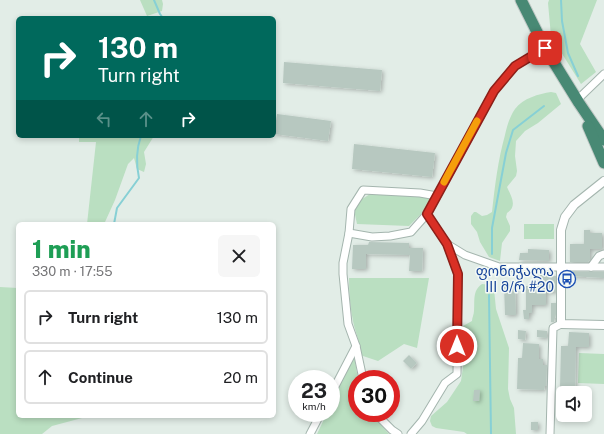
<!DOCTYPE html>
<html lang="en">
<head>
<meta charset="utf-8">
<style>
  body { margin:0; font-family:"Public Sans","Noto Sans Georgian",sans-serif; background:#f6f6f6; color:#202124; height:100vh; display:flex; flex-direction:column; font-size:15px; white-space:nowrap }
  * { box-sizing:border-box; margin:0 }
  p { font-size:13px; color:#757577 }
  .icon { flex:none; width:22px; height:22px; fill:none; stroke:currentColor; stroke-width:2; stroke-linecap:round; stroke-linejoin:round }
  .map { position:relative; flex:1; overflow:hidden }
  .drawer { position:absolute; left:16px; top:222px; width:260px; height:196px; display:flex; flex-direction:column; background:#fff; border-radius:6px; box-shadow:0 2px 6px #0003 }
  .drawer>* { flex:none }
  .guide { position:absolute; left:16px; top:16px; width:260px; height:122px; border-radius:6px; box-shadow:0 2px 6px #0003; background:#00695c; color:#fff; overflow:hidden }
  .tools { position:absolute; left:556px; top:386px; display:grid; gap:8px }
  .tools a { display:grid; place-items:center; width:36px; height:36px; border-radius:6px; background:#fff; box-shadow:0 2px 6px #0003; font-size:20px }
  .speed { position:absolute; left:288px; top:370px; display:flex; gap:8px; font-size:20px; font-weight:700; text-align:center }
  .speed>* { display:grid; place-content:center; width:52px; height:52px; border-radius:50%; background:#fff; box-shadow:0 2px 6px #0003; line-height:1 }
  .speed small { font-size:10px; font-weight:400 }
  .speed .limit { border:6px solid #d22; background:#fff; color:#111 }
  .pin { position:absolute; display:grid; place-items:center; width:34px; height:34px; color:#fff; margin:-17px; border-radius:8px; box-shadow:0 2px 6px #0006 }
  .me { position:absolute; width:44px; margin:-22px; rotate:0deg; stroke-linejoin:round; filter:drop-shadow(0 0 3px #0008) }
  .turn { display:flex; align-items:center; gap:14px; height:84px; padding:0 16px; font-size:18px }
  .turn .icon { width:52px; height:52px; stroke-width:2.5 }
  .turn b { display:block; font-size:28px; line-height:34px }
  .lanes { display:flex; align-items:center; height:38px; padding:0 16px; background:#0003; justify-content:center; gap:20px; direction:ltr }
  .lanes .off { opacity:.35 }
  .round { display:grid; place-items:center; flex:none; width:42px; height:42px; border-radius:6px; background:#f6f6f6 }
  .overview { display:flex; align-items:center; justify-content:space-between; height:68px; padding:0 16px }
  h1 { font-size:24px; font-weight:800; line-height:30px; color:#1e9e55 }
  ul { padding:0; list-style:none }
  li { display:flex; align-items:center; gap:12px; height:54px; margin:0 8px 6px; padding:0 8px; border:2px solid #e0e0e0; border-radius:6px }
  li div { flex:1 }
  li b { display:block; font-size:15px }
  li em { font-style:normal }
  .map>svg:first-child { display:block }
  .green { fill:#badfc1 }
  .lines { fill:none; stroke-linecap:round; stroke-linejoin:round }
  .stream { stroke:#87d0d5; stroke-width:2 }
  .building { fill:#b7c8c0; filter:url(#shadow) }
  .minor-casing { stroke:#a4b5ae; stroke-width:9 }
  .tertiary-casing { stroke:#a4b5ae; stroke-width:10 }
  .trunk-casing { stroke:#c1c9c6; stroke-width:13 }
  .minor { stroke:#fff; stroke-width:7 }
  .tertiary { stroke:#fff; stroke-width:8 }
  .trunk { stroke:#488974; stroke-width:11 }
  .route-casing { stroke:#8d1f18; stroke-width:10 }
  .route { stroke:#d93025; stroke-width:7 }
  .slow { stroke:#f59e0b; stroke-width:7 }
  .labels { text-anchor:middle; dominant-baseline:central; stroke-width:3; stroke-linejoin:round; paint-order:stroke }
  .transit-label { font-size:14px; fill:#164399; stroke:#f3f9f5; text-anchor:end }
</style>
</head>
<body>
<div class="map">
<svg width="604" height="434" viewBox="0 0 604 434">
  <defs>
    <filter id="shadow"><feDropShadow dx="2" dy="1.5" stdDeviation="2" flood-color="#0004"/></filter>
  </defs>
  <rect width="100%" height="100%" fill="#e2ede7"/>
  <g class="green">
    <polygon points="140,0 162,0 163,4 162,11 147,16"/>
    <polygon points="549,0 597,0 580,44 596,72 581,84 551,36 548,3"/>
    <path d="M551,92L556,93L561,104L538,123L525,131L516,141L515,156L517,171L516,176L507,187C511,196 518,206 507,213L506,217L510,226V231L502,243L500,261L489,257L480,242L477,232L471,224V216L474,212H476L482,216L487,215L492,212C495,185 498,160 505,135C507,126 510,116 515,109C523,98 539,94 551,92Z"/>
    <polygon points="79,136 154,136 144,152 146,164 144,172 137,169 134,158 128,164 115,200 105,222 105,224 87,224 96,142 79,142"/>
    <polygon points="370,194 427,197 430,200 422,213 409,226 357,224 354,210 359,201"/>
    <rect x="524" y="224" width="30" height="15"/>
    <path d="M349,278H429L417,348L404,344L378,361L360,355C361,343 355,332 353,321C350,307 349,292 349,278Z"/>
    <path d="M482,284L492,285L494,289L496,309L509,348L508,389L510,399L514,408L516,434H467L464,432L436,428L432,426L430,421L431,416L447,402L461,381L463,367V326L472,321C472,318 474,314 474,311C475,301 472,291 482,284Z"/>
    <polygon points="0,287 18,288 18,416 83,416 82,418 52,426 42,434 0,434"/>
    <polygon points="579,353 604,354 604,384 578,383"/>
    <polygon points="354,355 358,379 357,379 357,413 370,413 389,434 317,434 327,413 331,413 331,404"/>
  </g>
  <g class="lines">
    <g class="stream">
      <polyline points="154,0 160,14 163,18"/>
      <polyline points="561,0 562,21 568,53 578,76"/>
      <path d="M114,224L117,208L139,178C136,164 136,150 141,136"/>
      <polyline points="492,254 492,228 506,153 513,130 544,106"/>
      <polyline points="489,295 491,434"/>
    </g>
  </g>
  <g class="building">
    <polygon points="284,62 382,70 380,91 283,83"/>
    <polygon points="277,114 331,121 328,141 274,134"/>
    <polygon points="354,144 435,153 432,177 352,169"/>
    <polygon points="584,230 590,230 590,233 602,233 602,249 590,249 590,260 588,262 570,262 570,244 584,244"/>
    <polygon points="369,242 409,243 409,248 423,248 422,271 409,271 410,255 366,254 366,269 352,269 353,245 368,245"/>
    <polygon points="528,249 549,250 549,261 519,260 520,253 528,253"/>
    <polygon points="568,272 604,272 604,278 568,276"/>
    <polygon points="540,273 546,273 546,276 556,276 556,292 546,292 546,305 532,305 532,313 529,313 529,319 524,319 523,310 526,310 526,286 540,286"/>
    <polygon points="504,285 515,285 516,315 505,315"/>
    <polygon points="551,303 556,303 556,314 554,322 551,322"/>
    <polygon points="518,330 526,331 525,340 518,339"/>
    <polygon points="537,330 547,331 547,338 537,337"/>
    <polygon points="569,332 589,333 589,347 576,347 575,393 566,393 567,388 560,388 561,346 568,346"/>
    <polygon points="523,343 539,344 539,359 543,359 543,365 547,365 546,386 545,386 544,390 517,389 518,358 522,358"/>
    <polygon points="409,355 417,363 411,369 403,361"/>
    <polygon points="474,390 480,390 479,401 473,401"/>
    <rect x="531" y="422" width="7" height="8"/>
  </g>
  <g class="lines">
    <g class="minor-casing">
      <g id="minor">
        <polyline points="577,100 604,74"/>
        <polyline points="349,233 372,237 390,236 411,232 427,214 437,196"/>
        <polyline points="447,244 465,255 499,267 604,267"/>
        <polyline points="591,267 599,256 604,254"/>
        <polyline points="363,379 356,346 348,324 343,274 343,263 349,233 351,209 363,190 420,193 437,196 494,91 515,66 545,48"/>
        <polyline points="331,394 356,346"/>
        <polyline points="375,413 392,430 398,434"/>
        <polyline points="310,434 321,413"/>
        <polyline points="411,434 422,421 445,383 457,374 458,274 447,244 427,214"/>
        <polyline points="550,434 553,328 561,324"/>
      </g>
    </g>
    <g class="tertiary-casing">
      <polyline id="tertiary" points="604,181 574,205 565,217 561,230 561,324 604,325"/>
    </g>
    <g class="trunk-casing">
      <g id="trunk">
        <polyline points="521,0 545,48 579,103 604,140"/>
        <polyline points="588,126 604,163"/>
      </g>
    </g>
    <use href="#minor" class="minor"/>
    <use href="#tertiary" class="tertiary"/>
    <use href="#trunk" class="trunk"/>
  </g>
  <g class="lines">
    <g class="route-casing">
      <polyline id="route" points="457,346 458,274 447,244 427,214 494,91 515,66 545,48"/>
    </g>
    <use href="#route" class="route"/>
    <polyline class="slow" points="444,182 477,121"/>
  </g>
  <defs>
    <g id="bus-ring" transform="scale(0.9)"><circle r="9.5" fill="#f3f9f5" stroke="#1a4fb4" stroke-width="1.5"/><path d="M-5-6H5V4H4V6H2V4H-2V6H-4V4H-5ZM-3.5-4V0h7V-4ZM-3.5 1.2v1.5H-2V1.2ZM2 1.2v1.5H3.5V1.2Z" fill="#1a4fb4"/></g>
  </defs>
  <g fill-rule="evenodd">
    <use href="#bus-ring" x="567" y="279"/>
  </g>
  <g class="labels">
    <g class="transit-label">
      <text x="554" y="271">ფონიჭალა<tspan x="554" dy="16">III მ/რ #20</tspan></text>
    </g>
  </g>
</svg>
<div class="tools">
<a><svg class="icon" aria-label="sound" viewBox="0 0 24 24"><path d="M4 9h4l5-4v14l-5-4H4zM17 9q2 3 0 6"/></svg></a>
</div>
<div class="speed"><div>23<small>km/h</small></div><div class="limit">30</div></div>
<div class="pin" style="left:545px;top:48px;background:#d93025"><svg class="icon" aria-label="arrive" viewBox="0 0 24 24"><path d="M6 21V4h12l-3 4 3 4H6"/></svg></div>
<svg class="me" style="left:457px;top:346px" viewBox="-20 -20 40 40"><circle r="17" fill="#d93025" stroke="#fff" stroke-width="3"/><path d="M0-11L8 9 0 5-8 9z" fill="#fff"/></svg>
<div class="guide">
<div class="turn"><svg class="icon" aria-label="right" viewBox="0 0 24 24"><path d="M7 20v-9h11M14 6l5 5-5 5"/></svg><div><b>130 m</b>Turn right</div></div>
<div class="lanes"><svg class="icon off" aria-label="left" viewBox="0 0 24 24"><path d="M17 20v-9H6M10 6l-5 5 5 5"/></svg><svg class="icon off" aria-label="ahead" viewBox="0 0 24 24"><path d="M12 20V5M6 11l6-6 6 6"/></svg><svg class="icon" aria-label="right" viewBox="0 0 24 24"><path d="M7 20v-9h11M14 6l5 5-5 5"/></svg></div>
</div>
<section class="drawer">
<div class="overview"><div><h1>1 min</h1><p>330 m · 17:55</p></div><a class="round"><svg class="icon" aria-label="close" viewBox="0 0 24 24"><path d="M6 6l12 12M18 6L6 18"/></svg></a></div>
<ul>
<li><svg class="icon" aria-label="right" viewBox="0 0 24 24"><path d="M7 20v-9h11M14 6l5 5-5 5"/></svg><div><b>Turn right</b></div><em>130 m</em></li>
<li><svg class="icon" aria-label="ahead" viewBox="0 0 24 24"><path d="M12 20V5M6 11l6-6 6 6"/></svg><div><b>Continue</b></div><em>20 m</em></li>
</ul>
</section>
</div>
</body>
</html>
